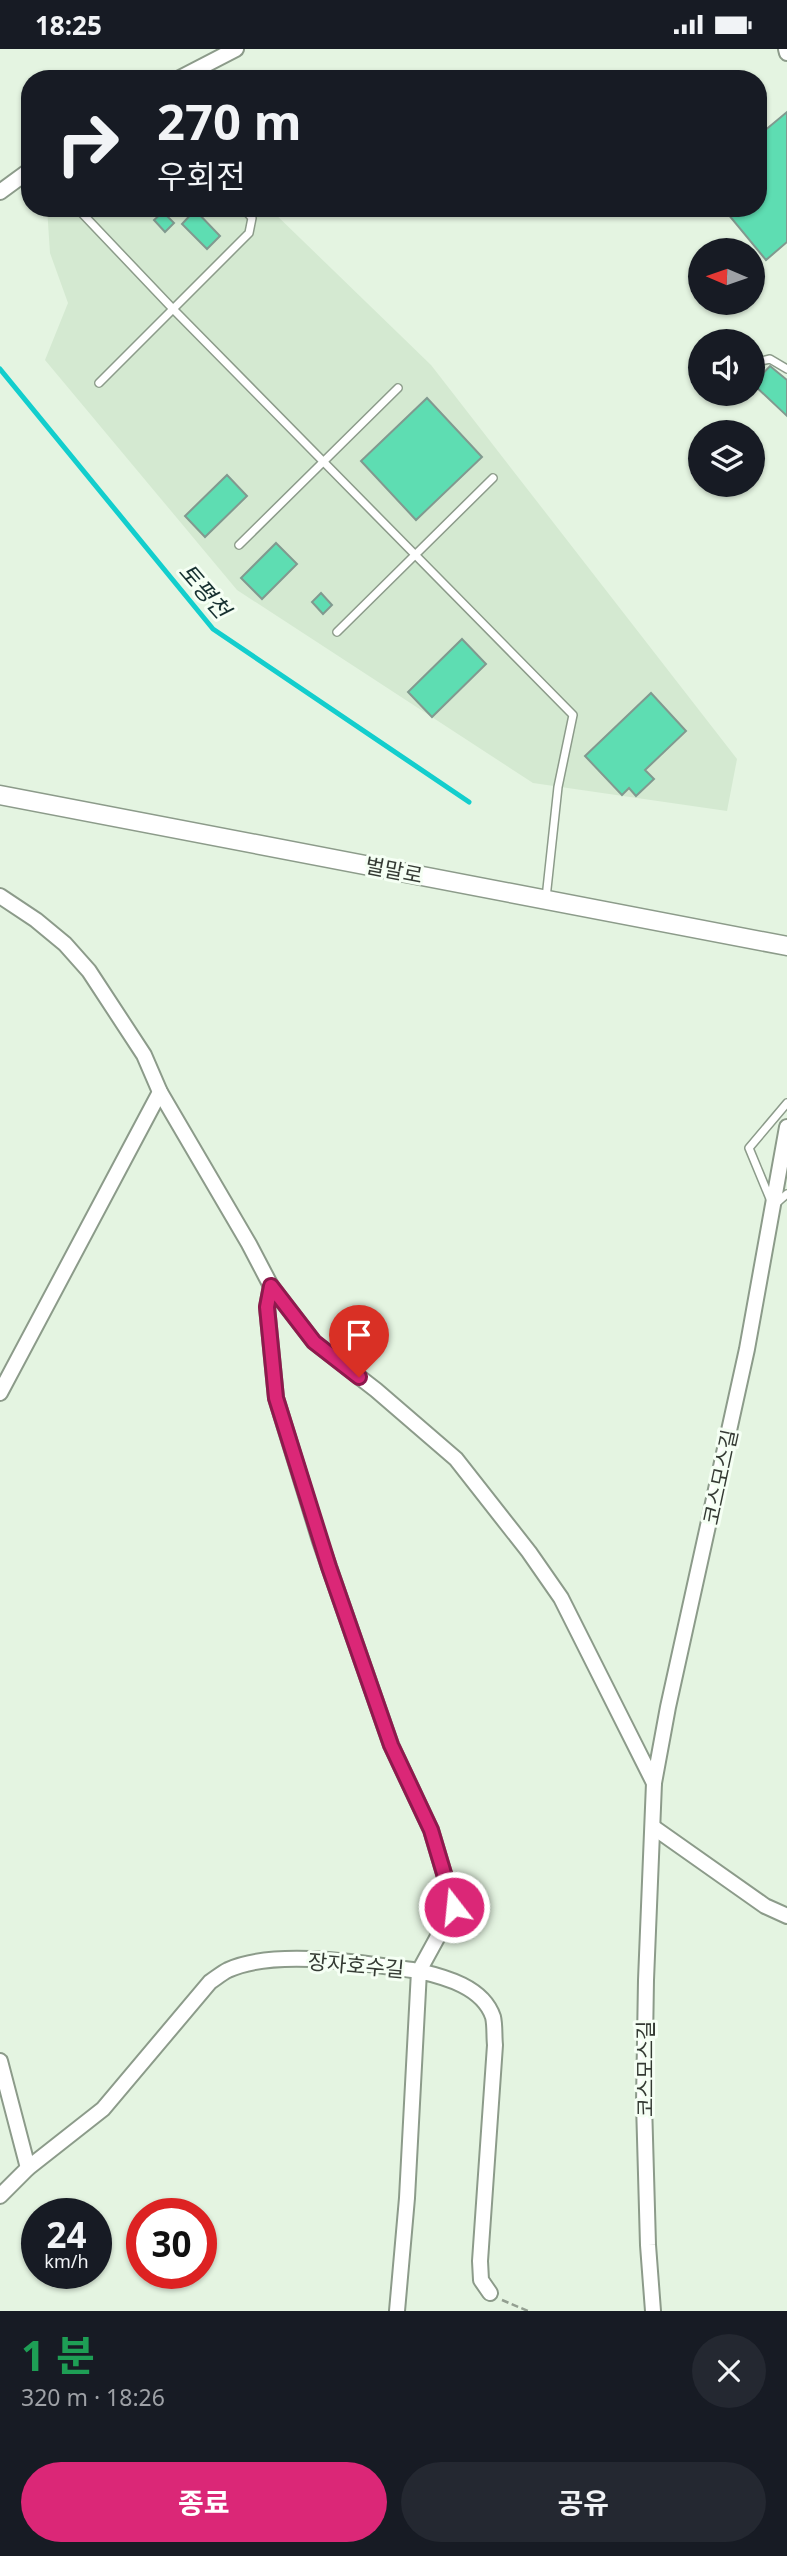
<!DOCTYPE html>
<html lang="ko">
<head>
<meta charset="utf-8">
<style>
  body { margin:0; font-family:"Noto Sans","Noto Sans KR",sans-serif; background:#242831; color:#f1f3f6; height:100vh; display:flex; flex-direction:column; font-size:26px; white-space:nowrap }
  * { box-sizing:border-box; margin:0 }
  p { font-size:23px; color:#9ea1a6 }
  .icon { flex:none; width:38px; height:38px; fill:none; stroke:currentColor; stroke-width:2; stroke-linecap:round; stroke-linejoin:round }
  .map { position:relative; height:2262px; overflow:hidden }
  .sheet { display:flex; flex-direction:column; background:#171b24; flex:1 }
  .sheet>* { flex:none }
  .guide { position:absolute; left:21px; top:21px; width:746px; height:147px; border-radius:28px; box-shadow:0 2px 5px #0004; background:#171b24; color:#f1f3f6; overflow:hidden }
  .needle { width:46px; rotate:272deg }
  .fabs { position:absolute; left:688px; top:189px; display:grid; gap:14px }
  .fabs a { display:grid; place-items:center; width:77px; height:77px; border-radius:50%; background:#171b24; box-shadow:0 2px 5px #0004; font-size:35px }
  .speed { position:absolute; left:21px; top:2149px; display:flex; gap:14px; font-size:35px; font-weight:700; text-align:center }
  .speed>* { display:grid; place-content:center; width:91px; height:91px; border-radius:50%; background:#171b24; box-shadow:0 2px 5px #0004; line-height:1 }
  .speed small { font-size:18px; font-weight:400 }
  .speed .limit { border:10px solid #d22; background:#fff; color:#111 }
  .pin { position:absolute; display:grid; place-items:center; width:60px; height:60px; color:#fff; margin:-72px -30px; border-radius:50% 50% 50% 0; rotate:-45deg; box-shadow:0 0 7px #0007 }
  .pin .icon { rotate:45deg }
  .me { position:absolute; width:77px; margin:-38px; rotate:344deg; stroke-linejoin:round; filter:drop-shadow(0 0 5px #0008) }
  .turn { display:flex; align-items:center; gap:24px; height:147px; padding:0 21px; font-size:32px }
  .turn .icon { width:91px; height:91px; stroke-width:2.5 }
  .turn b { display:block; font-size:49px; line-height:60px }
  .round { display:grid; place-items:center; flex:none; width:74px; height:74px; border-radius:37px; background:#242831 }
  .overview { display:flex; align-items:center; justify-content:space-between; height:119px; padding:0 21px }
  h1 { font-size:42px; font-weight:700; line-height:52px; color:#1e9e55 }
  .primary-button { display:flex; gap:14px; margin-top:auto; padding:14px 21px }
  .primary-button a { flex:1; height:80px; border-radius:42px; background:#db2777; color:#fff; font-size:28px; font-weight:700; line-height:80px; text-align:center }
  .primary-button a+a { background:#242831; color:#f1f3f6 }
  .status { display:flex; justify-content:space-between; align-items:center; height:49px; padding:0 35px; background:#171b24; direction:ltr }
  .status svg { height:19px; fill:currentColor }
  .map>svg:first-child { display:block }
  .built { fill:#d4e9d1 }
  .lines { fill:none; stroke-linecap:round; stroke-linejoin:round }
  .stream { stroke:#13cecd; stroke-width:5 }
  .building { fill:#5eddb2; stroke:#81998f; stroke-width:2 }
  .service-casing { stroke:#8c9b8a; stroke-width:10 }
  .minor-casing { stroke:#8c9b8a; stroke-width:18 }
  .tertiary-casing { stroke:#8c9b8a; stroke-width:21 }
  .path { stroke:#939f91; stroke-width:2.5; stroke-dasharray:7 3.5; stroke-linecap:butt }
  .service { stroke:#fff; stroke-width:7 }
  .minor { stroke:#fff; stroke-width:14 }
  .tertiary { stroke:#fff; stroke-width:18 }
  .route-casing { stroke:#8e194d; stroke-width:18 }
  .route { stroke:#db2777; stroke-width:12 }
  .labels { text-anchor:middle; dominant-baseline:central; stroke-width:6; stroke-linejoin:round; paint-order:stroke }
  .street-label { font-size:21px; fill:#343a33; stroke:#f5fff4 }
  .water-label { font-size:23px; font-style:italic; fill:#163030; stroke:#f5fff4 }
</style>
</head>
<body>
<div class="status"><b>18:25</b><svg viewBox="0 0 49 12"><path d="M0 12V9h3v3zM5 12V6h3v6zM10 12V3h3v9zM15 12V0h3v12zM26 1h20v11H26zM47 4h2v5h-2z"/></svg></div>
<div class="map">
<svg width="787" height="2262" viewBox="0 0 787 2262">
  <rect width="100%" height="100%" fill="#e4f4e1"/>
  <polygon class="built" points="47,159 269,159 431,316 737,710 727,762 533,734 237,541 45,311 68,254 50,204"/>
  <g class="lines">
    <polyline class="stream" points="0,320 213,580 469,753"/>
  </g>
  <g class="building">
    <polygon points="787,63 787,193 766,211 723,159 758,159 758,87"/>
    <polygon points="195,161 220,187 207,200 182,175"/>
    <polygon points="163,163 174,174 165,183 154,171"/>
    <polygon points="770,317 787,331 787,367 753,335"/>
    <polygon points="427,349 482,408 416,471 361,412"/>
    <polygon points="227,426 247,447 205,488 185,467"/>
    <polygon points="276,494 297,515 262,550 241,529"/>
    <polygon points="321,544 332,556 323,565 312,553"/>
    <polygon points="462,590 486,615 432,668 408,643"/>
    <polygon points="651,644 686,682 645,721 654,730 636,747 629,739 622,746 585,707"/>
  </g>
  <g class="lines">
    <g class="service-casing">
      <g id="service">
        <polyline points="77,159 173,260 573,666 558,738 546,849"/>
        <polyline points="752,314 770,310 787,320"/>
        <polyline points="99,334 249,184 252,169 243,159"/>
        <polyline points="239,496 398,339"/>
        <polyline points="337,583 493,429"/>
        <polyline points="787,1054 749,1099 773,1157 787,1145"/>
      </g>
    </g>
    <g class="minor-casing">
      <g id="minor">
        <polyline points="786,0 787,4"/>
        <polyline points="178,30 236,0"/>
        <polyline points="0,143 30,121"/>
        <polyline points="0,847 36,871 65,895 89,922 144,1006 160,1043 249,1195 271,1237 314,1293 376,1341 456,1410 529,1503 561,1549 654,1734"/>
        <polyline points="0,1344 160,1043"/>
        <polyline points="653,1778 765,1857 787,1867"/>
        <polyline points="0,2012 28,2119"/>
        <path d="M0,2147L28,2119L103,2060L210,1933C216,1929 222,1924 228,1921C276,1899 367,1915 419,1922L454,1858L431,1781L391,1696L320,1492L276,1349L267,1258L271,1237"/>
        <path d="M397,2262L407,2149L419,1922C445,1928 483,1938 493,1968C495,1976 494,1987 495,1996L480,2212L481,2231L490,2244"/>
        <polyline points="653,2262 648,2196 644,2054 646,1931 654,1734 668,1658 747,1300 787,1078"/>
      </g>
    </g>
    <g class="tertiary-casing">
      <polyline id="tertiary" points="0,746 787,897"/>
    </g>
    <polyline class="path" points="502,2251 528,2262"/>
    <use href="#service" class="service"/>
    <use href="#minor" class="minor"/>
    <use href="#tertiary" class="tertiary"/>
  </g>
  <g class="lines">
    <g class="route-casing">
      <polyline id="route" points="359,1328 314,1293 271,1237 267,1258 276,1349 329,1518 391,1696 431,1781 454,1858"/>
    </g>
    <use href="#route" class="route"/>
  </g>
  <g class="labels">
    <g class="street-label">
      <text transform="translate(394 821) rotate(11)">벌말로</text>
      <text transform="translate(720 1428) rotate(-78)">코스모스길</text>
      <text transform="translate(356 1916) rotate(5)">장자호수길</text>
      <text transform="translate(645 2020) rotate(-90)">코스모스길</text>
    </g>
    <g class="water-label">
      <text transform="translate(205 541) rotate(49)">토평천</text>
    </g>
  </g>
</svg>
<div class="fabs">
<a><svg class="needle" viewBox="-14 -14 28 28"><path d="M0-13l5 13h-10z" fill="#e53935"/><path d="M0 13l5-13h-10z" fill="#9ea1a6"/></svg></a>
<a><svg class="icon" aria-label="sound" viewBox="0 0 24 24"><path d="M4 9h4l5-4v14l-5-4H4zM17 9q2 3 0 6"/></svg></a>
<a><svg class="icon" aria-label="layers" viewBox="0 0 24 24"><path d="M12 4l9 5-9 5-9-5zM3 14l9 5 9-5"/></svg></a>
</div>
<div class="speed"><div>24<small>km/h</small></div><div class="limit">30</div></div>
<div class="pin" style="left:359px;top:1328px;background:#d93025"><svg class="icon" aria-label="arrive" viewBox="0 0 24 24"><path d="M6 21V4h12l-3 4 3 4H6"/></svg></div>
<svg class="me" style="left:454px;top:1858px" viewBox="-20 -20 40 40"><circle r="17" fill="#db2777" stroke="#fff" stroke-width="3"/><path d="M0-11L8 9 0 5-8 9z" fill="#fff"/></svg>
<div class="guide">
<div class="turn"><svg class="icon" aria-label="right" viewBox="0 0 24 24"><path d="M7 20v-9h11M14 6l5 5-5 5"/></svg><div><b>270 m</b>우회전</div></div>
</div>
</div>
<section class="sheet">
<div class="overview"><div><h1>1 분</h1><p>320 m · 18:26</p></div><a class="round"><svg class="icon" aria-label="close" viewBox="0 0 24 24"><path d="M6 6l12 12M18 6L6 18"/></svg></a></div>
<div class="primary-button"><a>종료</a><a>공유</a></div>
</section>
</body>
</html>
